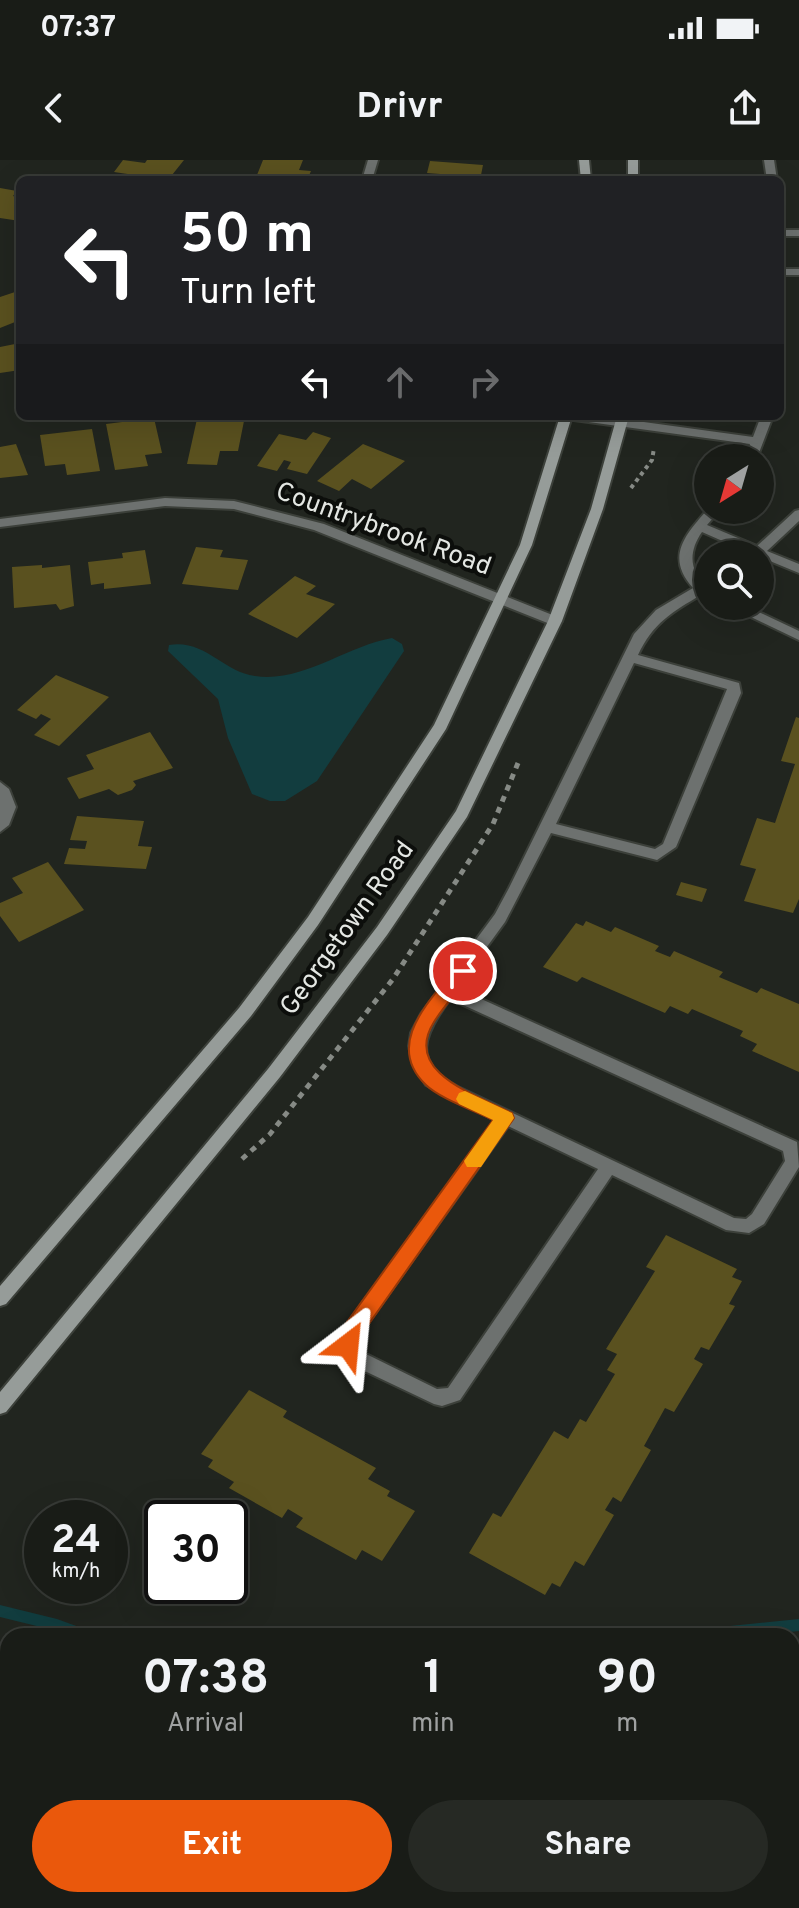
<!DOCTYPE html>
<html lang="en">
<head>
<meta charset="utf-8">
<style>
  body { margin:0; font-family:Overpass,sans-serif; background:#262924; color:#f1f3f6; height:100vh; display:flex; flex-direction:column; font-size:30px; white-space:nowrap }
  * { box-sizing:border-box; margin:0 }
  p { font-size:26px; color:#9fa1a1 }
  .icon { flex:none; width:44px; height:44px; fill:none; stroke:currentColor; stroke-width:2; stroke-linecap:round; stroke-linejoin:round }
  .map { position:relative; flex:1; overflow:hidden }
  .details { position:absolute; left:0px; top:1468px; width:800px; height:280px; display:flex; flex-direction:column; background:#191c17; border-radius:24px 24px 0 0; box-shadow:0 8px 32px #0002,0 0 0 2px #373a36 }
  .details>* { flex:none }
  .guide { position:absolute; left:16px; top:16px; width:768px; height:244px; border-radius:12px; box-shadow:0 8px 32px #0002,0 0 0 2px #373a36; background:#202124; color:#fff; overflow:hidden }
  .needle { width:52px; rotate:217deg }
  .fabs { position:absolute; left:694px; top:284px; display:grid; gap:16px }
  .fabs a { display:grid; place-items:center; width:80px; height:80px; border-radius:50%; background:#191c17; box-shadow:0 8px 32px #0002,0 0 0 2px #373a36; font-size:40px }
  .speed { position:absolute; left:24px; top:1340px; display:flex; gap:16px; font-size:40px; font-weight:700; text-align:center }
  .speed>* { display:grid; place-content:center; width:104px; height:104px; border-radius:50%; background:#191c17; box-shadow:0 8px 32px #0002,0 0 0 2px #373a36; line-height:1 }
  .speed small { font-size:20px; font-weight:400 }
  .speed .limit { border:4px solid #111; border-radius:12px; background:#fff; color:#111 }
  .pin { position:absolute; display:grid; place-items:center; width:68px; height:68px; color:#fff; margin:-34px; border:4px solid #fff; border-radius:50%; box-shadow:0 2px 8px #0007 }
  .me { position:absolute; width:88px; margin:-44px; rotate:29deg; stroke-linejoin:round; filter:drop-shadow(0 0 6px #0008) }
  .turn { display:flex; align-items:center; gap:28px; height:168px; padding:0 32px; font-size:36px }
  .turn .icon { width:104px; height:104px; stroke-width:2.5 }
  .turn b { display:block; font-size:56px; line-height:68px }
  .lanes { display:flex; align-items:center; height:76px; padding:0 32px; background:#0003; justify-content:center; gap:40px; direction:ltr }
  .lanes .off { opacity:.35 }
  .eta { display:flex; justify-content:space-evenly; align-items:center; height:136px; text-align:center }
  .eta b { font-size:48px; font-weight:700; line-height:56px }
  .cta { display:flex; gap:16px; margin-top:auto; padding:16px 32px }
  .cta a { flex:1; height:92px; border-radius:48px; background:#ea580c; color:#fff; font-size:32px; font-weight:700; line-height:92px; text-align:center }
  .cta a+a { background:#262924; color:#f1f3f6 }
  .status { display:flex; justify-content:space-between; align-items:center; height:56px; padding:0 40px; background:#191c17; direction:ltr }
  .status svg { height:22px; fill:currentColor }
  header { display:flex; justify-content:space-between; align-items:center; height:104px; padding:0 32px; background:#191c17; font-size:36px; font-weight:700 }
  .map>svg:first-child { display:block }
  .water { fill:#123d3f }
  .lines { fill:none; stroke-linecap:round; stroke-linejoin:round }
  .stream { fill:#123d3f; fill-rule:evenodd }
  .building { fill:#5a511f }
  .minor-casing { stroke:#3c403a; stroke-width:4 }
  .secondary-casing { stroke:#3c403a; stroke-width:4 }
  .path-far1 { stroke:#868a85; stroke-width:4; stroke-dasharray:4 4; stroke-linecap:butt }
  .path { stroke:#868a85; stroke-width:5; stroke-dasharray:6 6; stroke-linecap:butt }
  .minor { fill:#6d716f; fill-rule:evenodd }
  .secondary { fill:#969c99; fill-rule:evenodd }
  .route { fill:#ea580c; stroke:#983908; stroke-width:2 }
  .slow { fill:#f59e0b }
  .labels { text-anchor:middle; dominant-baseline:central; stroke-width:8; stroke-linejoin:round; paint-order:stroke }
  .street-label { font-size:26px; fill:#e4e7e3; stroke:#0c0e0b }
</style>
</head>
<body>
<div class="status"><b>07:37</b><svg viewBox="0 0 49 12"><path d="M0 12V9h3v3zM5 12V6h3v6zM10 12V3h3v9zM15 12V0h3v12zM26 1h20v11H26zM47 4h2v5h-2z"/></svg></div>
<header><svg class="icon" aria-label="back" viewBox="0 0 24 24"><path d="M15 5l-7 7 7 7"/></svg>Drivr<svg class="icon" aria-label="share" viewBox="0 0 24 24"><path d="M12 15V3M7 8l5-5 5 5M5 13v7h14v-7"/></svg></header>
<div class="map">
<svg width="799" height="1748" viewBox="0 0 799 1748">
  <rect width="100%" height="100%" fill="#21251f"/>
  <path class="water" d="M392,478L402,484L404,491L317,621L285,641H270L252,634L228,578L218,539L168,491L169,485C205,479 223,512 255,516C303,523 346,486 392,478Z"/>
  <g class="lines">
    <g class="stream">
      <polygon points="0,1445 57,1459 90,1471 92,1476 69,1476 57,1471 0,1457"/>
      <polygon points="799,1459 799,1471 754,1476 684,1476 686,1471 691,1470"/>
    </g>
  </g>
  <g class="building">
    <polygon points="123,0 145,3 147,0 184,0 168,20 114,12"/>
    <polygon points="263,0 303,0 299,10 311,11 307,20 255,20"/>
    <polygon points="430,1 483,5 480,20 438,20 440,14 427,13"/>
    <polygon points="0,28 17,31 13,36 20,38 20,61 0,58"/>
    <polygon points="18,131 20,148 16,149 20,153 20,160 0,168 0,137"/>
    <polygon points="20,183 20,210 0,213 0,187"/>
    <polygon points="154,258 162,293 145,295 148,306 115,310 106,264"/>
    <polygon points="197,259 244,261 238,291 220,291 217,305 187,304"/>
    <polygon points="92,269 100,311 67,315 65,304 45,306 40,275"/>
    <polygon points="313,272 331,278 307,314 287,309 291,302 284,300 277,311 257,306 279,274 306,280"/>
    <polygon points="16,284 28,315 0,318 0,287"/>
    <polygon points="363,284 405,301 371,329 352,319 339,331 317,321"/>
    <polygon points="196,387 223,390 220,397 248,400 238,430 182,424"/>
    <polygon points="145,390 151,424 104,429 104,423 91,425 88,402 123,398 122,393"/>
    <polygon points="42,405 42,408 70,405 74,446 60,450 56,444 14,448 12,407"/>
    <polygon points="295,416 316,426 306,434 335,444 297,478 248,454"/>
    <polygon points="56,515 109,537 59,586 34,575 51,559 41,554 36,559 17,550"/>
    <polygon points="796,557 799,558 799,739 793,753 744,741 756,709 740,705 757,658 775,663 795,604 781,601"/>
    <polygon points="150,572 173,608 133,621 136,625 132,630 118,635 109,629 79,639 67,618 94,609 86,595"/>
    <polygon points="77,656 144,661 138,686 152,687 146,709 64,704 69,688 85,689 87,681 70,680"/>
    <polygon points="48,702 84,750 19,782 0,756 0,743 23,733 12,718"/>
    <polygon points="681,722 707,729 702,742 676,735"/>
    <polygon points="586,761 611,772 615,767 659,786 655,791 670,797 674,791 723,812 719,817 757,833 761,828 799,844 799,912 752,891 757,884 740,876 743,871 692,849 688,854 670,846 665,853 582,817 577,822 543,807 576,763 583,766"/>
    <polygon points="666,1075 737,1109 732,1117 742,1121 729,1144 735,1146 709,1190 701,1187 694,1199 703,1204 674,1252 665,1248 644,1286 651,1290 621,1342 613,1337 605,1350 614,1355 584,1406 575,1401 560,1427 552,1423 545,1435 469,1393 493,1353 501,1357 554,1271 568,1279 580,1259 586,1262 615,1214 607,1210 617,1194 606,1189 655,1111 646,1107"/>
    <polygon points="249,1230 287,1251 283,1257 376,1308 368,1319 390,1331 387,1336 415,1351 382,1401 362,1390 356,1400 296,1367 303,1358 288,1349 282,1358 229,1328 234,1322 208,1307 213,1300 201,1294"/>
    <polygon points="8,1596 8,1714 0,1711 0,1601 4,1603"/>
    <polygon points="798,1680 799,1680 799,1748 780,1740 792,1740 792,1700"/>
    <polygon points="126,1740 333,1740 351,1748 143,1748"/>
  </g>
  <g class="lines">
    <g class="minor-casing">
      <g id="minor">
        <polygon points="368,0 378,0 372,20 362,20"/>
        <polygon points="764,0 774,0 777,20 767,20"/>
        <rect x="780" y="70" width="19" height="6"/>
        <rect x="780" y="109" width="19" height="6"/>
        <polygon points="568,256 600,256 753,277 761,256 773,256 757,298 745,298 750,284 574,260"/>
        <polygon points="165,338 234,341 324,364 560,458 562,461 555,465 550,464 314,370 234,349 165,346 0,367 0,359"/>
        <path d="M708,349L720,350L707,365L757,386L795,351L799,350V361L767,391L799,404V413L760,397V394H752L702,372C688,392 689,412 708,427V437L701,435C672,452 653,463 638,495L739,523L741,533L676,687L657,700L551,673L505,762L457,828L797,982L799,1007L764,1064L749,1073L726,1070L612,1015L460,1240L442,1246L434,1244L350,1204L339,1185L343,1170L495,960L426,925L414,906L409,886L411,873L421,854L495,754L509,728L634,474L656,450L693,428C665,397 685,375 708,349ZM634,503L727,529L663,684L655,689L556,664ZM450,839L783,991L785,1001L752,1054L746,1059L734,1058L458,927C411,902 423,875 450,839ZM508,966L598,1009L448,1228L437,1229L362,1192L357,1184L358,1177Z"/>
        <polygon points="728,446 746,446 799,471 799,480"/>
        <polygon points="0,622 9,629 16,647 9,665 0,672"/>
      </g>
    </g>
    <g class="secondary-casing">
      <g id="secondary">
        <polygon points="579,0 589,0 591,20 581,20"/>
        <rect x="628" y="0" width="10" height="20"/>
        <polygon points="560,256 572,256 532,385 446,569 318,765 251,856 6,1144 0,1146 0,1126 239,848 308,757 434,565 520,385"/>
        <polygon points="617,256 629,256 603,349 562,461 467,657 387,775 280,917 6,1252 0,1254 0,1232 268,909 377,767 456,651 548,461 591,349"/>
      </g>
    </g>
    <polyline class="path-far1" points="631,328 652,300 654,288"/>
    <polyline class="path" points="242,999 270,974 393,819 493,664 518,603"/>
    <use href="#minor" class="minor"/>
    <use href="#secondary" class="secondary"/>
  </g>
  <path class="route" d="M463,804L472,811C461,829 445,844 434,862C402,913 477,935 512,953L514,958L359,1178L355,1191L348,1194L340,1191L337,1185L342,1169L493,960C475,951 439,938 426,925C383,884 431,840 457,806Z"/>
  <polygon class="slow" points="465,931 512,953 514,958 481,1007 467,1007 464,1001 493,960 459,944 456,939 459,933"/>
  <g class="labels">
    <g class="street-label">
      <text transform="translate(383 370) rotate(20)">Countrybrook Road</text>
      <text transform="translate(348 769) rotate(-54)">Georgetown Road</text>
    </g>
  </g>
</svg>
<div class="fabs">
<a><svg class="needle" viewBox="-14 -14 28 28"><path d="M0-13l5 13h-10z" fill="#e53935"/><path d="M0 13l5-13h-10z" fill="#9fa1a1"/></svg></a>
<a><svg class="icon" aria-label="search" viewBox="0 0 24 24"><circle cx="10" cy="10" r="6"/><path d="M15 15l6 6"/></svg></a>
</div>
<div class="speed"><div>24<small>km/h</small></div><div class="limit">30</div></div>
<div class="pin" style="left:463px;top:811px;background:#d93025"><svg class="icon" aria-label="arrive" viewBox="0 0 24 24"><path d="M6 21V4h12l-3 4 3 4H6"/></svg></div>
<svg class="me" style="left:348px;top:1185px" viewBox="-20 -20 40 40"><path d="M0-17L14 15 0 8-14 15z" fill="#ea580c" stroke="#fff" stroke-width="4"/></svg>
<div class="guide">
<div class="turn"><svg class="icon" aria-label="left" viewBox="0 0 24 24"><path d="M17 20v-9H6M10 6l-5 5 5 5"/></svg><div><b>50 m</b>Turn left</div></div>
<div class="lanes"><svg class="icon" aria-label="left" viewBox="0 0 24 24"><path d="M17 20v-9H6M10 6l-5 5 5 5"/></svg><svg class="icon off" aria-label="ahead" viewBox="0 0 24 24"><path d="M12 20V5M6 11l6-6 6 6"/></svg><svg class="icon off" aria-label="right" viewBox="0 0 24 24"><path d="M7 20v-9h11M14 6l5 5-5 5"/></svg></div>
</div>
<section class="details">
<div class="eta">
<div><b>07:38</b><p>Arrival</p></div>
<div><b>1</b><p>min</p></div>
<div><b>90</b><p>m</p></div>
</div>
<div class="cta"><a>Exit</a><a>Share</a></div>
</section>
</div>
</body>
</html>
